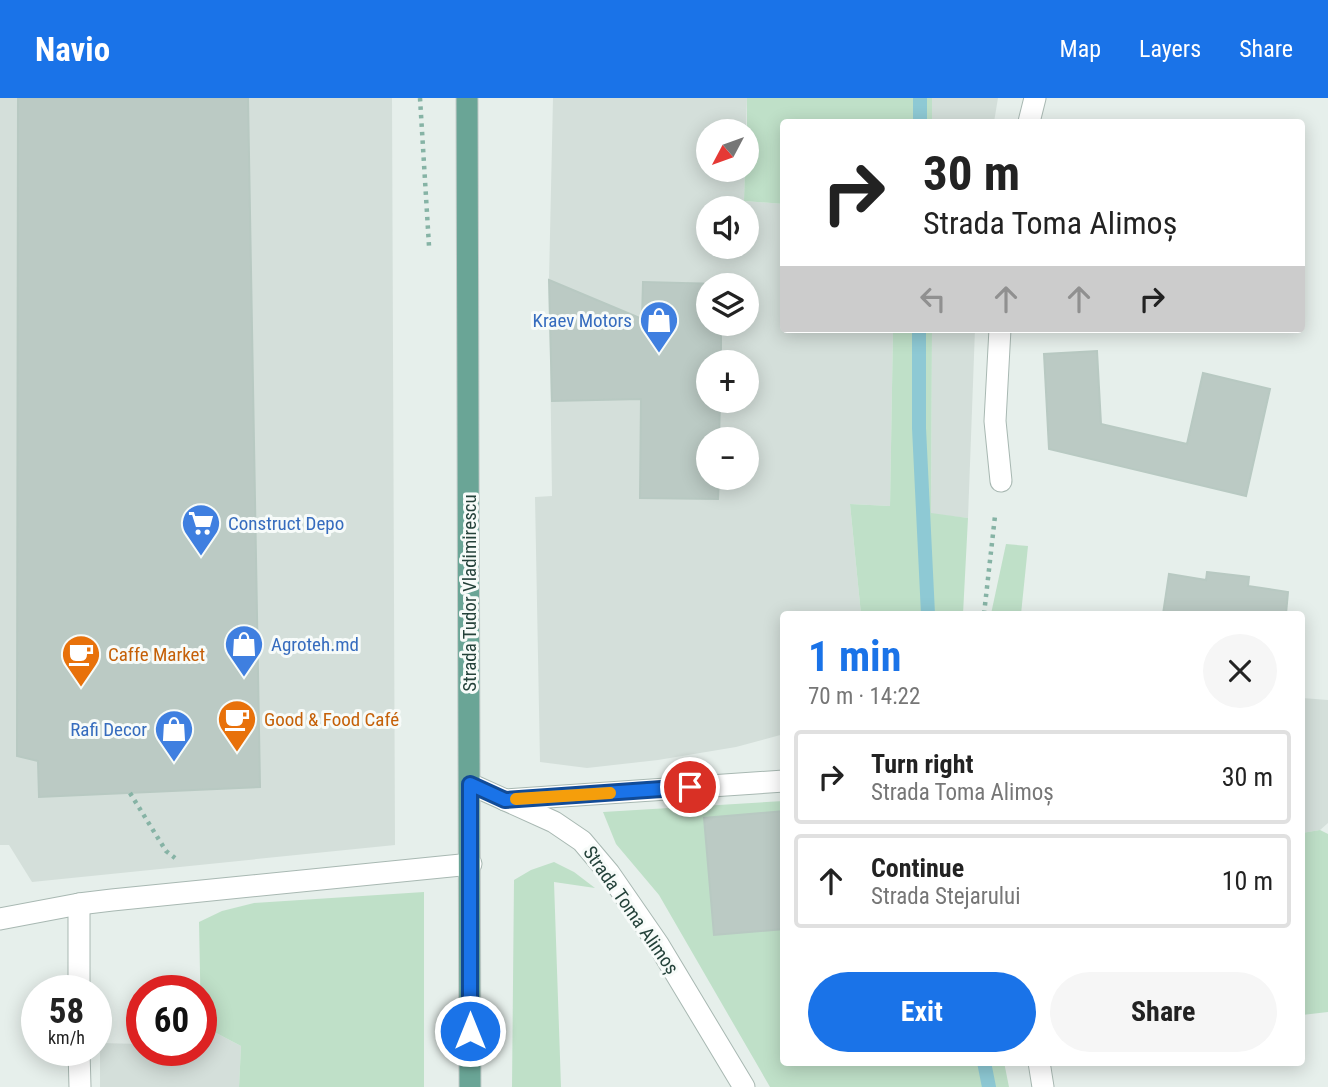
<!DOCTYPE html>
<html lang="en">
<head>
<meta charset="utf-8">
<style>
  body { margin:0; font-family:"Roboto Condensed",sans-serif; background:#f6f6f6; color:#222; height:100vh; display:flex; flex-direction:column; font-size:26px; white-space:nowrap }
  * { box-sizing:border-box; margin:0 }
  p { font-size:23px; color:#767676 }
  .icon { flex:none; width:38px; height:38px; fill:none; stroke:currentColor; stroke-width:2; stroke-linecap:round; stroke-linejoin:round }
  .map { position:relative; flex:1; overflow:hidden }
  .details { position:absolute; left:780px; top:513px; width:525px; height:455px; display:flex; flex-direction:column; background:#fff; border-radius:7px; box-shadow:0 4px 18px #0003 }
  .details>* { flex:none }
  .top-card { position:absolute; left:780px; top:21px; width:525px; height:214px; border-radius:7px; box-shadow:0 4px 18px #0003; background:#fff; color:#222; overflow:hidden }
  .needle { width:46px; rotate:229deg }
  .controls { position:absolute; left:696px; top:21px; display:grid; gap:14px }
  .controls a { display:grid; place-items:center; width:63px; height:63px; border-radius:50%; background:#fff; box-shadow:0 4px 18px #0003; font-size:35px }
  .speed { position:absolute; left:21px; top:877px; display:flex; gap:14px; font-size:35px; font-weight:700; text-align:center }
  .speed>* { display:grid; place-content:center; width:91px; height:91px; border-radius:50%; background:#fff; box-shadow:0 4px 18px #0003; line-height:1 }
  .speed small { font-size:18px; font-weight:400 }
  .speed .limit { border:10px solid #d22; background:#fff; color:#111 }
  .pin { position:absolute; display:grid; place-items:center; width:60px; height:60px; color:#fff; margin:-30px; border:4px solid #fff; border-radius:50%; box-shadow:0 2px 7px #0007 }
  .me { position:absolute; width:77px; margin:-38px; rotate:0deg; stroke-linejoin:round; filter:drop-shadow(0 0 5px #0008) }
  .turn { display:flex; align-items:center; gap:24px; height:147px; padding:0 28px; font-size:32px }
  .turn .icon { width:91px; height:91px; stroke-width:2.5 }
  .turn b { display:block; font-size:49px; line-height:60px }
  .lanes { display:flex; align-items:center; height:66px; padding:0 28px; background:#0003; justify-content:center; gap:35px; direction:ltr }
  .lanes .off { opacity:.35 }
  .round { display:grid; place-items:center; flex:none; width:74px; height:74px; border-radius:37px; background:#f6f6f6 }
  .headline { display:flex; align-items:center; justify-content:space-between; height:119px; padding:0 28px }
  h1 { font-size:42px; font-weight:700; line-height:52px; color:#1a73e8 }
  .cta { display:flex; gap:14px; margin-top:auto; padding:14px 28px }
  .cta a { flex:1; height:80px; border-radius:42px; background:#1a73e8; color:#fff; font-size:28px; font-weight:700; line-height:80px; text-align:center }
  .cta a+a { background:#f6f6f6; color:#222 }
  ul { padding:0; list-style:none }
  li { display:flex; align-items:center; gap:21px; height:94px; margin:0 14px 10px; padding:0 14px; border:4px solid #e0e0e0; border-radius:7px }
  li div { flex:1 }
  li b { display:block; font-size:26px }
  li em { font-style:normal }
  header { display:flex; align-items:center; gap:42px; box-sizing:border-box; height:98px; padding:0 35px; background:#1a73e8; color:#fff }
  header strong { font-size:33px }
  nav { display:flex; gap:38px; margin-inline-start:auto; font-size:24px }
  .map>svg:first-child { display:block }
  .built { fill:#d4dfda; fill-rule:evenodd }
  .green { fill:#bfe0c8 }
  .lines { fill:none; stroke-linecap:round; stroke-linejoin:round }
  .stream { stroke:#8ec9d4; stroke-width:14 }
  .building { fill:#bbcac4; stroke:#b8c9c2; stroke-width:2 }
  .service-casing { stroke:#a8b8b2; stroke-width:23 }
  .minor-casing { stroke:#a8b8b2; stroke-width:23 }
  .primary-casing { stroke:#c2cac8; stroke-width:23 }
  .path { stroke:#86b3a5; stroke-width:4.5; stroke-dasharray:3.5 5; stroke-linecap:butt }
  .service { stroke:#fff; stroke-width:21 }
  .minor { stroke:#fff; stroke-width:21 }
  .primary { stroke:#6aa596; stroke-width:21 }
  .route-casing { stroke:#114b97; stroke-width:18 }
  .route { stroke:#1a73e8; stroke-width:12 }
  .slow { stroke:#f59e0b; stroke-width:12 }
  .labels { text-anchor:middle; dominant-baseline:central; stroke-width:6; stroke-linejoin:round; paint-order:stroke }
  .shop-label { font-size:19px; fill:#366cbe; stroke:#f7fbf9; text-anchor:end }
  .street-label { font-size:19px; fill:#24423a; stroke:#f7fbf9 }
  .food-label { font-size:19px; fill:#c56008; stroke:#f7fbf9; text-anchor:start }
</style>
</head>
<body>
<header>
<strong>Navio</strong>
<nav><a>Map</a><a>Layers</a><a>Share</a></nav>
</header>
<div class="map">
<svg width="1328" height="989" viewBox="0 0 1328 989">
  <rect width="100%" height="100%" fill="#e6efeb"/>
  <g class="built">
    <polygon points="0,0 392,0 395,747 32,784 9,747 0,747"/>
    <path d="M553,0H747L746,33H709V72H745L744,103L784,106V231H893L890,408L850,406L861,516H784V636L736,649L658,662L587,670L540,664L535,399L552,398L549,182ZM709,110H747V149H709ZM709,187H747V226H709ZM709,264H747V303H709ZM709,341H747V380H709Z"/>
    <polygon points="932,0 998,0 994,24 932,24"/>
    <polygon points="932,231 975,231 968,420 931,416"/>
    <polygon points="1302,600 1328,602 1328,725 1320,732 1302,735"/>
    <polygon points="201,927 241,948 239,989 100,989 100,945 142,946 142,952 201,952"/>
  </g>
  <g class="green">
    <polygon points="747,0 932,0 932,24 784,24 784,106 744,103 745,72 747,72"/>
    <polygon points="893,231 932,231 931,415 968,420 963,516 861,516 850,406 890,408"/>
    <polygon points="1006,446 1028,448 1021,516 991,516"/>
    <polygon points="784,703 784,964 1004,964 1009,989 770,989 659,797 616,746 603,714"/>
    <polygon points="1320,732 1328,736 1328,914 1302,917 1302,735"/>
    <polygon points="554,764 574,774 595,790 554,784 561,989 512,989 514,782 531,772"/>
    <polygon points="424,794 424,989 239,989 241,948 201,927 199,824 222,813 254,805"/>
  </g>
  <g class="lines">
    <g class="stream">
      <polyline points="920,24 920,0"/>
      <polyline points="919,231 919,330 928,516"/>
      <polyline points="984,964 989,989"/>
    </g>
  </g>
  <g class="building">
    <polygon points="18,0 248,0 260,689 39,699 38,663 17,658"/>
    <polygon points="549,182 642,221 643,184 722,186 709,187 709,226 721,226 721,264 709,264 709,303 720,303 719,341 709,341 709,380 719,380 718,401 640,400 641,301 552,303"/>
    <polygon points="1097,253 1101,326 1187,346 1203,275 1270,291 1246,398 1049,351 1044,256"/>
    <polygon points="1207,474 1249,479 1248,488 1288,494 1286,516 1163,516 1169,476 1206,482"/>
    <polygon points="784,713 784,831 714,837 704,720"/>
  </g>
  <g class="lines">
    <g class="service-casing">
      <polyline id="service" points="505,702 784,683"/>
    </g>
    <g class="minor-casing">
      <g id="minor">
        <polyline points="1029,24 1035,0"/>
        <polyline points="1000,231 995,323 1001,383"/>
        <polyline points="470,686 554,724 582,743 609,775 658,846 744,989"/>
        <polyline points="79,806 79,892"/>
        <polyline points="0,821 79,806 112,802 471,766"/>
        <polyline points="79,952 80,989"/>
        <polyline points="1039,964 1043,989"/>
      </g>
    </g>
    <g class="primary-casing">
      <polyline id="primary" points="467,0 470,989"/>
    </g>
    <g class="path">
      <polyline points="420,0 429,148"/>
      <polyline points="984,516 995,418"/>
      <polyline points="130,695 166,753 175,760"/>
    </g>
    <use href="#service" class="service"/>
    <use href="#minor" class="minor"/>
    <use href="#primary" class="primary"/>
  </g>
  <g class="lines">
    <g class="route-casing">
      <polyline id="route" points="470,933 470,686 505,702 690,689"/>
    </g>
    <use href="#route" class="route"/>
    <polyline class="slow" points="516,701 610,695"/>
  </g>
  <defs>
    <g id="shop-pin" transform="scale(2.0125)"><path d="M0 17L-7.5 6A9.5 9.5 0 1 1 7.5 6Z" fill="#3f7fe0" stroke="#f7fbf9"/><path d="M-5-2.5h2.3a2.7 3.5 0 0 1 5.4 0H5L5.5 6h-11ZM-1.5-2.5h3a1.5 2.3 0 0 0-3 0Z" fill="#fff"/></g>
    <g id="supermarket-pin" transform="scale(2.0125)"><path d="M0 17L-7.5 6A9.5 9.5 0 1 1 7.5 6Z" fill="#3f7fe0" stroke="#f7fbf9"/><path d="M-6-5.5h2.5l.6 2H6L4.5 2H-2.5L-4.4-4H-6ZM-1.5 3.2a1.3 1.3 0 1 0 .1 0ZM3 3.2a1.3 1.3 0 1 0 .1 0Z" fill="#fff"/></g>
    <g id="cafe-pin" transform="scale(2.0125)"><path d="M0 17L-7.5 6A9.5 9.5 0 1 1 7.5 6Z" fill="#e8710a" stroke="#f7fbf9"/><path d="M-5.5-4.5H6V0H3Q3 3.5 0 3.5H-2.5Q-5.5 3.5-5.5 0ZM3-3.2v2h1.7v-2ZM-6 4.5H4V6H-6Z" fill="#fff"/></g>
  </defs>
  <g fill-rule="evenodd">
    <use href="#shop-pin" x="659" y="222"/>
    <use href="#supermarket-pin" x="201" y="425"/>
    <use href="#shop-pin" x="244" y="546"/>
    <use href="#cafe-pin" x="81" y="556"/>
    <use href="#cafe-pin" x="237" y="621"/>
    <use href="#shop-pin" x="174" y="631"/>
  </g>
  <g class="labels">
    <g class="shop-label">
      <text x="632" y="222">Kraev Motors</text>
      <text x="228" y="425" text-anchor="start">Construct Depo</text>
      <text x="271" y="546" text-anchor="start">Agroteh.md</text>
      <text x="147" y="631">Rafi Decor</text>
    </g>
    <g class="street-label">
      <text transform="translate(469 495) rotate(-90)">Strada Tudor Vladimirescu</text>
      <text transform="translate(631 812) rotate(55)">Strada Toma Alimoș</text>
    </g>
    <g class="food-label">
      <text x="108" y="556">Caffe Market</text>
      <text x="264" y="621">Good &amp; Food Café</text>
    </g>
  </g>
</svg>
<div class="controls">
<a><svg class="needle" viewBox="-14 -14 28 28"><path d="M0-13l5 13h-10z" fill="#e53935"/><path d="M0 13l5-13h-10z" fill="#767676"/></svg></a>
<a><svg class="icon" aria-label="sound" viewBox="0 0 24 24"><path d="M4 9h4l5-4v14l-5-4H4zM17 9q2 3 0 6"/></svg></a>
<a><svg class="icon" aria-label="layers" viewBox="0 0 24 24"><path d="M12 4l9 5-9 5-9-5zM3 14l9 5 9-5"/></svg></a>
<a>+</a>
<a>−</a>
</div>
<div class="speed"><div>58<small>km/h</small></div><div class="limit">60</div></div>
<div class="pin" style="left:690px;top:689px;background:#d93025"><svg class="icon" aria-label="arrive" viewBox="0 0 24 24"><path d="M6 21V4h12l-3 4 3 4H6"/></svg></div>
<svg class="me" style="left:470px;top:933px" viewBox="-20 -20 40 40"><circle r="17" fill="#1a73e8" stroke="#fff" stroke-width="3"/><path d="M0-11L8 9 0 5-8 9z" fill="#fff"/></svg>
<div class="top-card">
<div class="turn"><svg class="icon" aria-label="right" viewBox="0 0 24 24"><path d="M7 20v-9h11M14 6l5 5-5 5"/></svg><div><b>30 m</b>Strada Toma Alimoș</div></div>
<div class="lanes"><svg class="icon off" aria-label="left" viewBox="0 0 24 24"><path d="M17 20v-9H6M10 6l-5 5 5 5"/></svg><svg class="icon off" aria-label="ahead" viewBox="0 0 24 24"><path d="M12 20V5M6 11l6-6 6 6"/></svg><svg class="icon off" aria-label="ahead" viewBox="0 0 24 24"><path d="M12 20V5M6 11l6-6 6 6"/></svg><svg class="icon" aria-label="right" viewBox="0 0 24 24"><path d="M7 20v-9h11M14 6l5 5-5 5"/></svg></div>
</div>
<section class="details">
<div class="headline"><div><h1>1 min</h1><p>70 m · 14:22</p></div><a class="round"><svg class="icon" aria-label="close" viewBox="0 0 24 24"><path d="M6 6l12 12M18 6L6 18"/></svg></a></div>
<ul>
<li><svg class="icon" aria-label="right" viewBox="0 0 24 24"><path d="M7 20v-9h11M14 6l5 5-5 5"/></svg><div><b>Turn right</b><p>Strada Toma Alimoș</p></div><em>30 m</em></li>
<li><svg class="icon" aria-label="ahead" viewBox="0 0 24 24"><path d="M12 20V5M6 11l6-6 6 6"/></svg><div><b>Continue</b><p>Strada Stejarului</p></div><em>10 m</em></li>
</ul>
<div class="cta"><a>Exit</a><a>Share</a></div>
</section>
</div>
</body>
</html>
